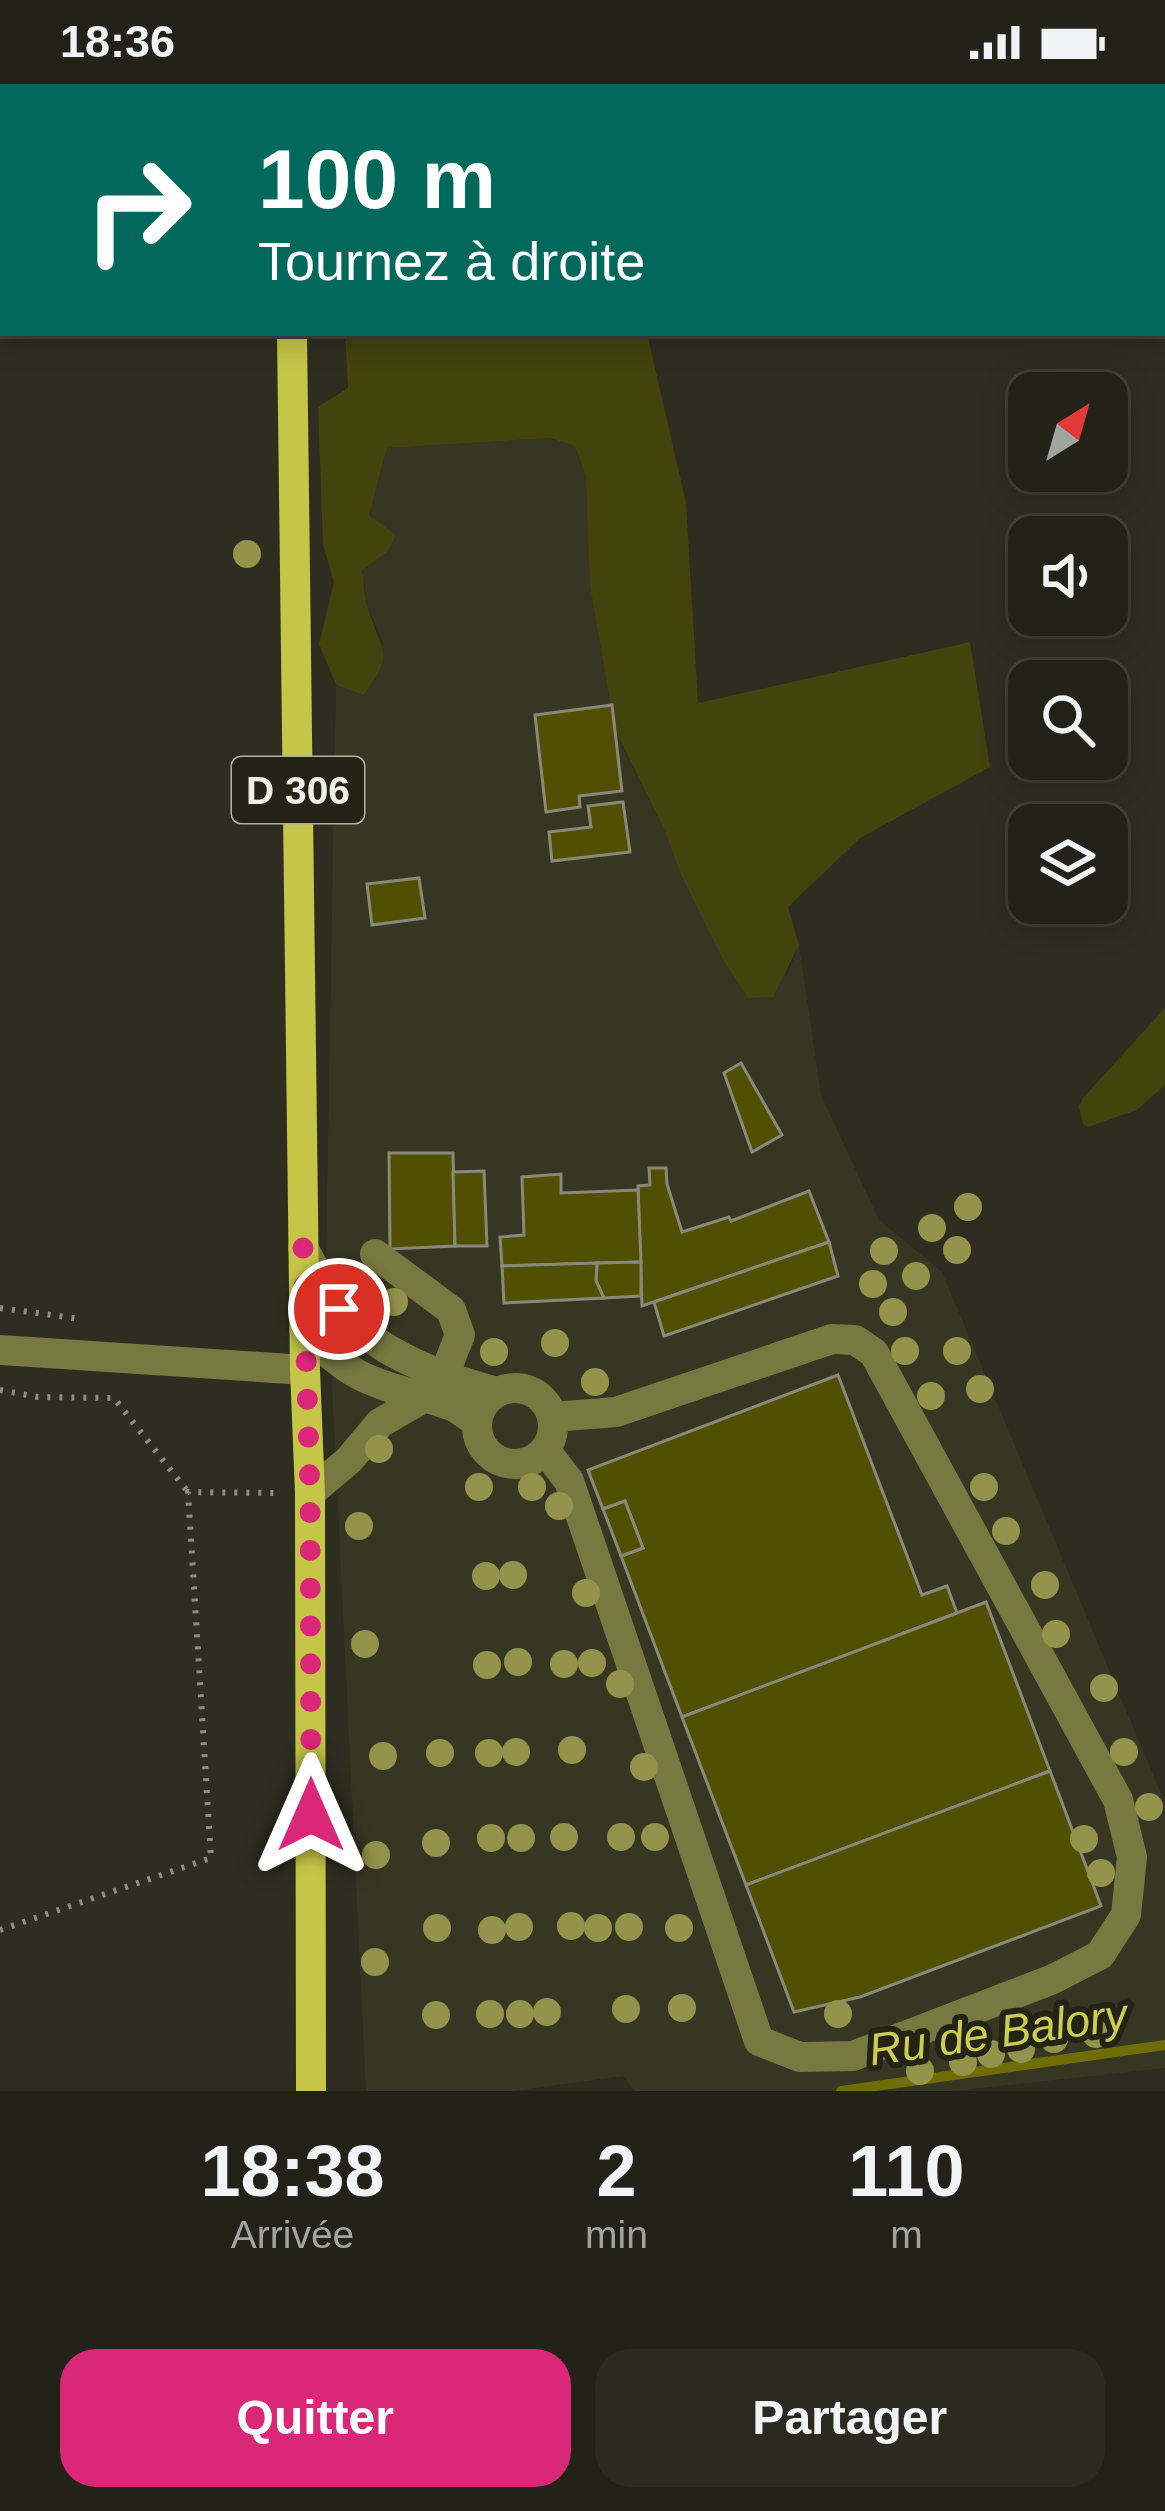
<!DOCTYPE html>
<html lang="fr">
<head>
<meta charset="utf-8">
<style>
  body { margin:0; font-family:Arial,sans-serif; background:#2a2a21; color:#f1f3f6; height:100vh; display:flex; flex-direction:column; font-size:45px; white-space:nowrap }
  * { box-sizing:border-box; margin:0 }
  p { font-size:39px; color:#a2a4a2 }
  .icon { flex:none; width:66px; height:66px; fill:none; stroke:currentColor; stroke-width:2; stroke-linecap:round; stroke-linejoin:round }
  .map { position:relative; height:2007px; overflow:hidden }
  .drawer { display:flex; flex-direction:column; background:#222218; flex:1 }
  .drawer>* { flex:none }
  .top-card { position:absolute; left:0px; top:0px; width:1167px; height:252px; box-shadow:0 6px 30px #0003,0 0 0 3px #3f3f37; background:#00695c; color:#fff; overflow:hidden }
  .needle { width:78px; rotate:37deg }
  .tools { position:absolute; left:1008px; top:288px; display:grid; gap:24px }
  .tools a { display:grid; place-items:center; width:120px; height:120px; border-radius:24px; background:#222218; box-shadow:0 6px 30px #0003,0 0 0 3px #3f3f37; font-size:60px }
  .pin { position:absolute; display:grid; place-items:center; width:102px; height:102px; color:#fff; margin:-51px; border:6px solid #fff; border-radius:50%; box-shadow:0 3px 12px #0007 }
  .me { position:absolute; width:132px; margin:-66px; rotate:0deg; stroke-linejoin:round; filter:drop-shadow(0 0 9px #0008) }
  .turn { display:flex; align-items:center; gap:42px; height:252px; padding:0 60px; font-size:54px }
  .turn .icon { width:156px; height:156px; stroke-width:2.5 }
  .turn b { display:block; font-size:84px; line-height:102px }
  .eta { display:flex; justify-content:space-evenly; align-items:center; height:204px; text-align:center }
  .eta b { font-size:72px; font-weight:700; line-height:84px }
  .primary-button { display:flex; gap:24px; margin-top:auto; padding:24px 60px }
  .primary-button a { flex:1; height:138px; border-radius:36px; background:#db2777; color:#fff; font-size:48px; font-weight:700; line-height:138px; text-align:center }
  .primary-button a+a { background:#2a2a21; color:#f1f3f6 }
  .status { display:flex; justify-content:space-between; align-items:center; height:84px; padding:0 60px; background:#222218; direction:ltr }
  .status svg { height:33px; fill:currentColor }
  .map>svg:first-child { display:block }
  .built { fill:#363723 }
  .green { fill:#43430e }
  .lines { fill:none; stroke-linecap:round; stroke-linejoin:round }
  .stream { stroke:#6e6e05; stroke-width:10 }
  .building { fill:#504f02; stroke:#89897a; stroke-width:3 }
  .path { stroke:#8e8e83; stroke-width:6; stroke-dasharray:3 9; stroke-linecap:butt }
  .minor { stroke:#787941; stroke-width:30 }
  .major { stroke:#c5c547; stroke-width:30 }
  .tree { fill:#93934c }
  .route { stroke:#db2777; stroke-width:21; stroke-dasharray:0 37.8 }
  .labels { text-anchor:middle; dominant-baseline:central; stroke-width:12; stroke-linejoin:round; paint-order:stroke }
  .shield { fill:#232316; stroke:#b1b2a8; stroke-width:3 }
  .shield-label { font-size:39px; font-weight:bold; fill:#eeefe6 }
  .water-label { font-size:45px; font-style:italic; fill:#cc5; stroke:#232316 }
</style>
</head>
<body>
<div class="status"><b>18:36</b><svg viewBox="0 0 49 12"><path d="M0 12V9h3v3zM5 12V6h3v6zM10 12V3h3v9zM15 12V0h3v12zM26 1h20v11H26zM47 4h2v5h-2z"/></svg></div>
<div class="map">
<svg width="1165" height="2007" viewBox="0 0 1165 2007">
  <rect width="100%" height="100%" fill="#2d2d20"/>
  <polygon class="built" points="549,354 575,362 586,392 615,647 663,743 681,791 723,876 748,914 787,891 799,861 821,1011 879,1136 942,1188 1165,1719 1165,1984 954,2007 635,2007 623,1992 514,2007 366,2007 326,1174 336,601 363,611 383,558 368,524 362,486 387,468 369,431 387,364"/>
  <g class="green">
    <polygon points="221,0 591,0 592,3 221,3"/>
    <path d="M345,249H647L686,419L698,619L970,558L990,683L860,754L788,823L799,861L773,913L748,914L723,876L681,791L663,743L615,646L590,501L586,392L575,362L549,354L387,364L369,431L396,451L387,468L362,486C364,498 364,512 368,524C381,568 396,569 363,611L336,601L319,560L334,498L323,461L318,323L348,304Z"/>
    <polygon points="1165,924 1165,1001 1137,1026 1088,1043 1083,1040 1079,1022 1083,1014"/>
  </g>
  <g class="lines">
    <polyline class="stream" points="841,2007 1165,1961"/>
  </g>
  <g class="building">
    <polygon points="612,621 622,707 579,712 580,723 546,728 535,631"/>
    <polygon points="623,718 630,768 552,777 549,748 591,743 588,722"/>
    <polygon points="419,794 425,834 372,841 367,800"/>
    <polygon points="741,979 782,1051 752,1068 724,989"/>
    <polygon points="389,1069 453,1069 455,1162 390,1165"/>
    <polygon points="649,1084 666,1084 667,1100 682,1148 729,1133 731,1137 809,1107 829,1158 642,1222 638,1102 650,1101"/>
    <polygon points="484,1087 487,1162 455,1162 453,1088"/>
    <polygon points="561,1090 561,1109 638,1106 641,1178 502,1182 500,1153 524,1151 522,1093"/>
    <polygon points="829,1158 838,1192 664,1252 654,1218"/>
    <polygon points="641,1178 641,1212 604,1214 596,1197 597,1179"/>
    <polygon points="597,1179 596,1197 604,1214 504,1219 502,1182"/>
    <polygon points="838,1291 922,1511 947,1502 957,1529 682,1633 621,1472 643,1464 625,1417 603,1425 588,1386"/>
    <polygon points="625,1417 643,1464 621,1472 603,1425"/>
    <polygon points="986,1518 1050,1687 746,1801 682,1633"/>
    <polygon points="1050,1687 1101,1822 860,1913 794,1928 746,1801"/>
  </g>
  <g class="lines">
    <g class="path">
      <polyline points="0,1224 81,1235"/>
      <polyline points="0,1306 38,1313 114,1314 188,1408"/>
      <polyline points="0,1846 211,1774 188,1408 278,1409"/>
    </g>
    <g class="minor">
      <path d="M303,1164C315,1184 326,1209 342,1228C379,1271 443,1293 497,1308"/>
      <polyline points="375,1170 451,1226 460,1251 444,1291"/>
      <path d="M304,1246C347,1290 365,1298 425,1313"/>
      <polyline points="0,1266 305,1286"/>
      <circle cx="515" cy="1342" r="38"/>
      <polyline points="545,1366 569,1397 759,1957 800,1973 853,1972 1051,1896 1100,1871 1126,1831 1132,1773 1118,1716 874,1269 855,1256 832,1255 616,1328 553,1333"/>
      <polyline points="310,1409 349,1376 380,1339 425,1313 455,1323 477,1338"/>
    </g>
    <g class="major">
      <polyline points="289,0 289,3"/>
      <polyline points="292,249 305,1286 310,1409 311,2007"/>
    </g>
  </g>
  <g class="tree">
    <circle cx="247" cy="470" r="14"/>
    <circle cx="968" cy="1123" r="14"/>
    <circle cx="932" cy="1144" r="14"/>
    <circle cx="957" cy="1166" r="14"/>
    <circle cx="884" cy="1167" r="14"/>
    <circle cx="916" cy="1192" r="14"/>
    <circle cx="873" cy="1200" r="14"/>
    <circle cx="394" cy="1218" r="14"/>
    <circle cx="893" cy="1228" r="14"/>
    <circle cx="555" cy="1259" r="14"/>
    <circle cx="905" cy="1267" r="14"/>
    <circle cx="957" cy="1267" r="14"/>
    <circle cx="494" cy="1268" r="14"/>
    <circle cx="595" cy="1298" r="14"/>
    <circle cx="980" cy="1305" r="14"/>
    <circle cx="931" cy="1312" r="14"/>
    <circle cx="379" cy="1365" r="14"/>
    <circle cx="479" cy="1403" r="14"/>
    <circle cx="532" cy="1403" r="14"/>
    <circle cx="984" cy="1403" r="14"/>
    <circle cx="559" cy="1422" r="14"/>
    <circle cx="359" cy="1442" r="14"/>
    <circle cx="1006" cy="1447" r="14"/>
    <circle cx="513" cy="1491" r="14"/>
    <circle cx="486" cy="1492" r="14"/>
    <circle cx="1045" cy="1501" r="14"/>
    <circle cx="586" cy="1509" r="14"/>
    <circle cx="1056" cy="1550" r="14"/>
    <circle cx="365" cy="1560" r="14"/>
    <circle cx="518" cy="1578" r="14"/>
    <circle cx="592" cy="1579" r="14"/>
    <circle cx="564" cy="1580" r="14"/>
    <circle cx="487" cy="1581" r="14"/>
    <circle cx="620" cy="1600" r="14"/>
    <circle cx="1104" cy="1604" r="14"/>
    <circle cx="572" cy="1666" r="14"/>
    <circle cx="516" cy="1668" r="14"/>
    <circle cx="1124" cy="1668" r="14"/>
    <circle cx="440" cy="1669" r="14"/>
    <circle cx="489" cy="1669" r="14"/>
    <circle cx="383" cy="1672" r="14"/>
    <circle cx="644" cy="1683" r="14"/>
    <circle cx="1149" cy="1723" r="14"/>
    <circle cx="564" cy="1753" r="14"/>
    <circle cx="621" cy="1753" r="14"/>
    <circle cx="655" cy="1753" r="14"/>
    <circle cx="491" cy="1754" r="14"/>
    <circle cx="521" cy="1754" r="14"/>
    <circle cx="1084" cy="1755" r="14"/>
    <circle cx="436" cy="1759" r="14"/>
    <circle cx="376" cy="1771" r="14"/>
    <circle cx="1101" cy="1789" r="14"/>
    <circle cx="571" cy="1842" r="14"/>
    <circle cx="519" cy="1843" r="14"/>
    <circle cx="629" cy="1843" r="14"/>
    <circle cx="437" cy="1844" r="14"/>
    <circle cx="598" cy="1844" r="14"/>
    <circle cx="679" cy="1844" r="14"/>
    <circle cx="492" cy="1846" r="14"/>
    <circle cx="375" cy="1878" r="14"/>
    <circle cx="682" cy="1924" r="14"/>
    <circle cx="626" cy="1925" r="14"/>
    <circle cx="547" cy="1928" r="14"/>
    <circle cx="490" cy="1930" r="14"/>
    <circle cx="520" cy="1930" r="14"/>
    <circle cx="838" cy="1930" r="14"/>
    <circle cx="436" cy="1931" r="14"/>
    <circle cx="1096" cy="1950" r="14"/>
    <circle cx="1054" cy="1955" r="14"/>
    <circle cx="1021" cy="1965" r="14"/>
    <circle cx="991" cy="1970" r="14"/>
    <circle cx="963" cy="1978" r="14"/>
    <circle cx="920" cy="1987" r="14"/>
  </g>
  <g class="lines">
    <polyline class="route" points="311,1731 310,1409 303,1164 339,1225"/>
  </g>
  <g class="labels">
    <rect class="shield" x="232" y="673" width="132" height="66" rx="9"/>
    <g class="shield-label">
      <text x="298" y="706">D 306</text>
    </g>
    <g class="water-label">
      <text transform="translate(998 1948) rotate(-8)">Ru de Balory</text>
    </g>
  </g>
</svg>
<div class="tools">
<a><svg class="needle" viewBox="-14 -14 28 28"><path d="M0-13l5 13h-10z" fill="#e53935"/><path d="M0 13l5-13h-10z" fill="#a2a4a2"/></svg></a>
<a><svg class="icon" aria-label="sound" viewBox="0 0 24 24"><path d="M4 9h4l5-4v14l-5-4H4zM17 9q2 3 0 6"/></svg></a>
<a><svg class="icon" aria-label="search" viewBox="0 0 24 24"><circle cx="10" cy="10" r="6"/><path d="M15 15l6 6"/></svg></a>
<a><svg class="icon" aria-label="layers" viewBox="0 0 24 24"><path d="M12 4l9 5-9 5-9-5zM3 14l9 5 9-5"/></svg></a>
</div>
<div class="pin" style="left:339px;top:1225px;background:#d93025"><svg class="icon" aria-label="arrive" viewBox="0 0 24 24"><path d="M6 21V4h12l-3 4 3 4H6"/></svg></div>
<svg class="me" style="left:311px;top:1731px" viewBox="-20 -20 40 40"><path d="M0-17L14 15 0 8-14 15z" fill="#db2777" stroke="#fff" stroke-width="4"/></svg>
<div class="top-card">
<div class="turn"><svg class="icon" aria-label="right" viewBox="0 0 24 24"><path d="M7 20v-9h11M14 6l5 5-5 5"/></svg><div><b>100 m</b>Tournez à droite</div></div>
</div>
</div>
<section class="drawer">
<div class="eta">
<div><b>18:38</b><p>Arrivée</p></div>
<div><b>2</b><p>min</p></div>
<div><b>110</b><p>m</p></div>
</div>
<div class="primary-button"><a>Quitter</a><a>Partager</a></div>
</section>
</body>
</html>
